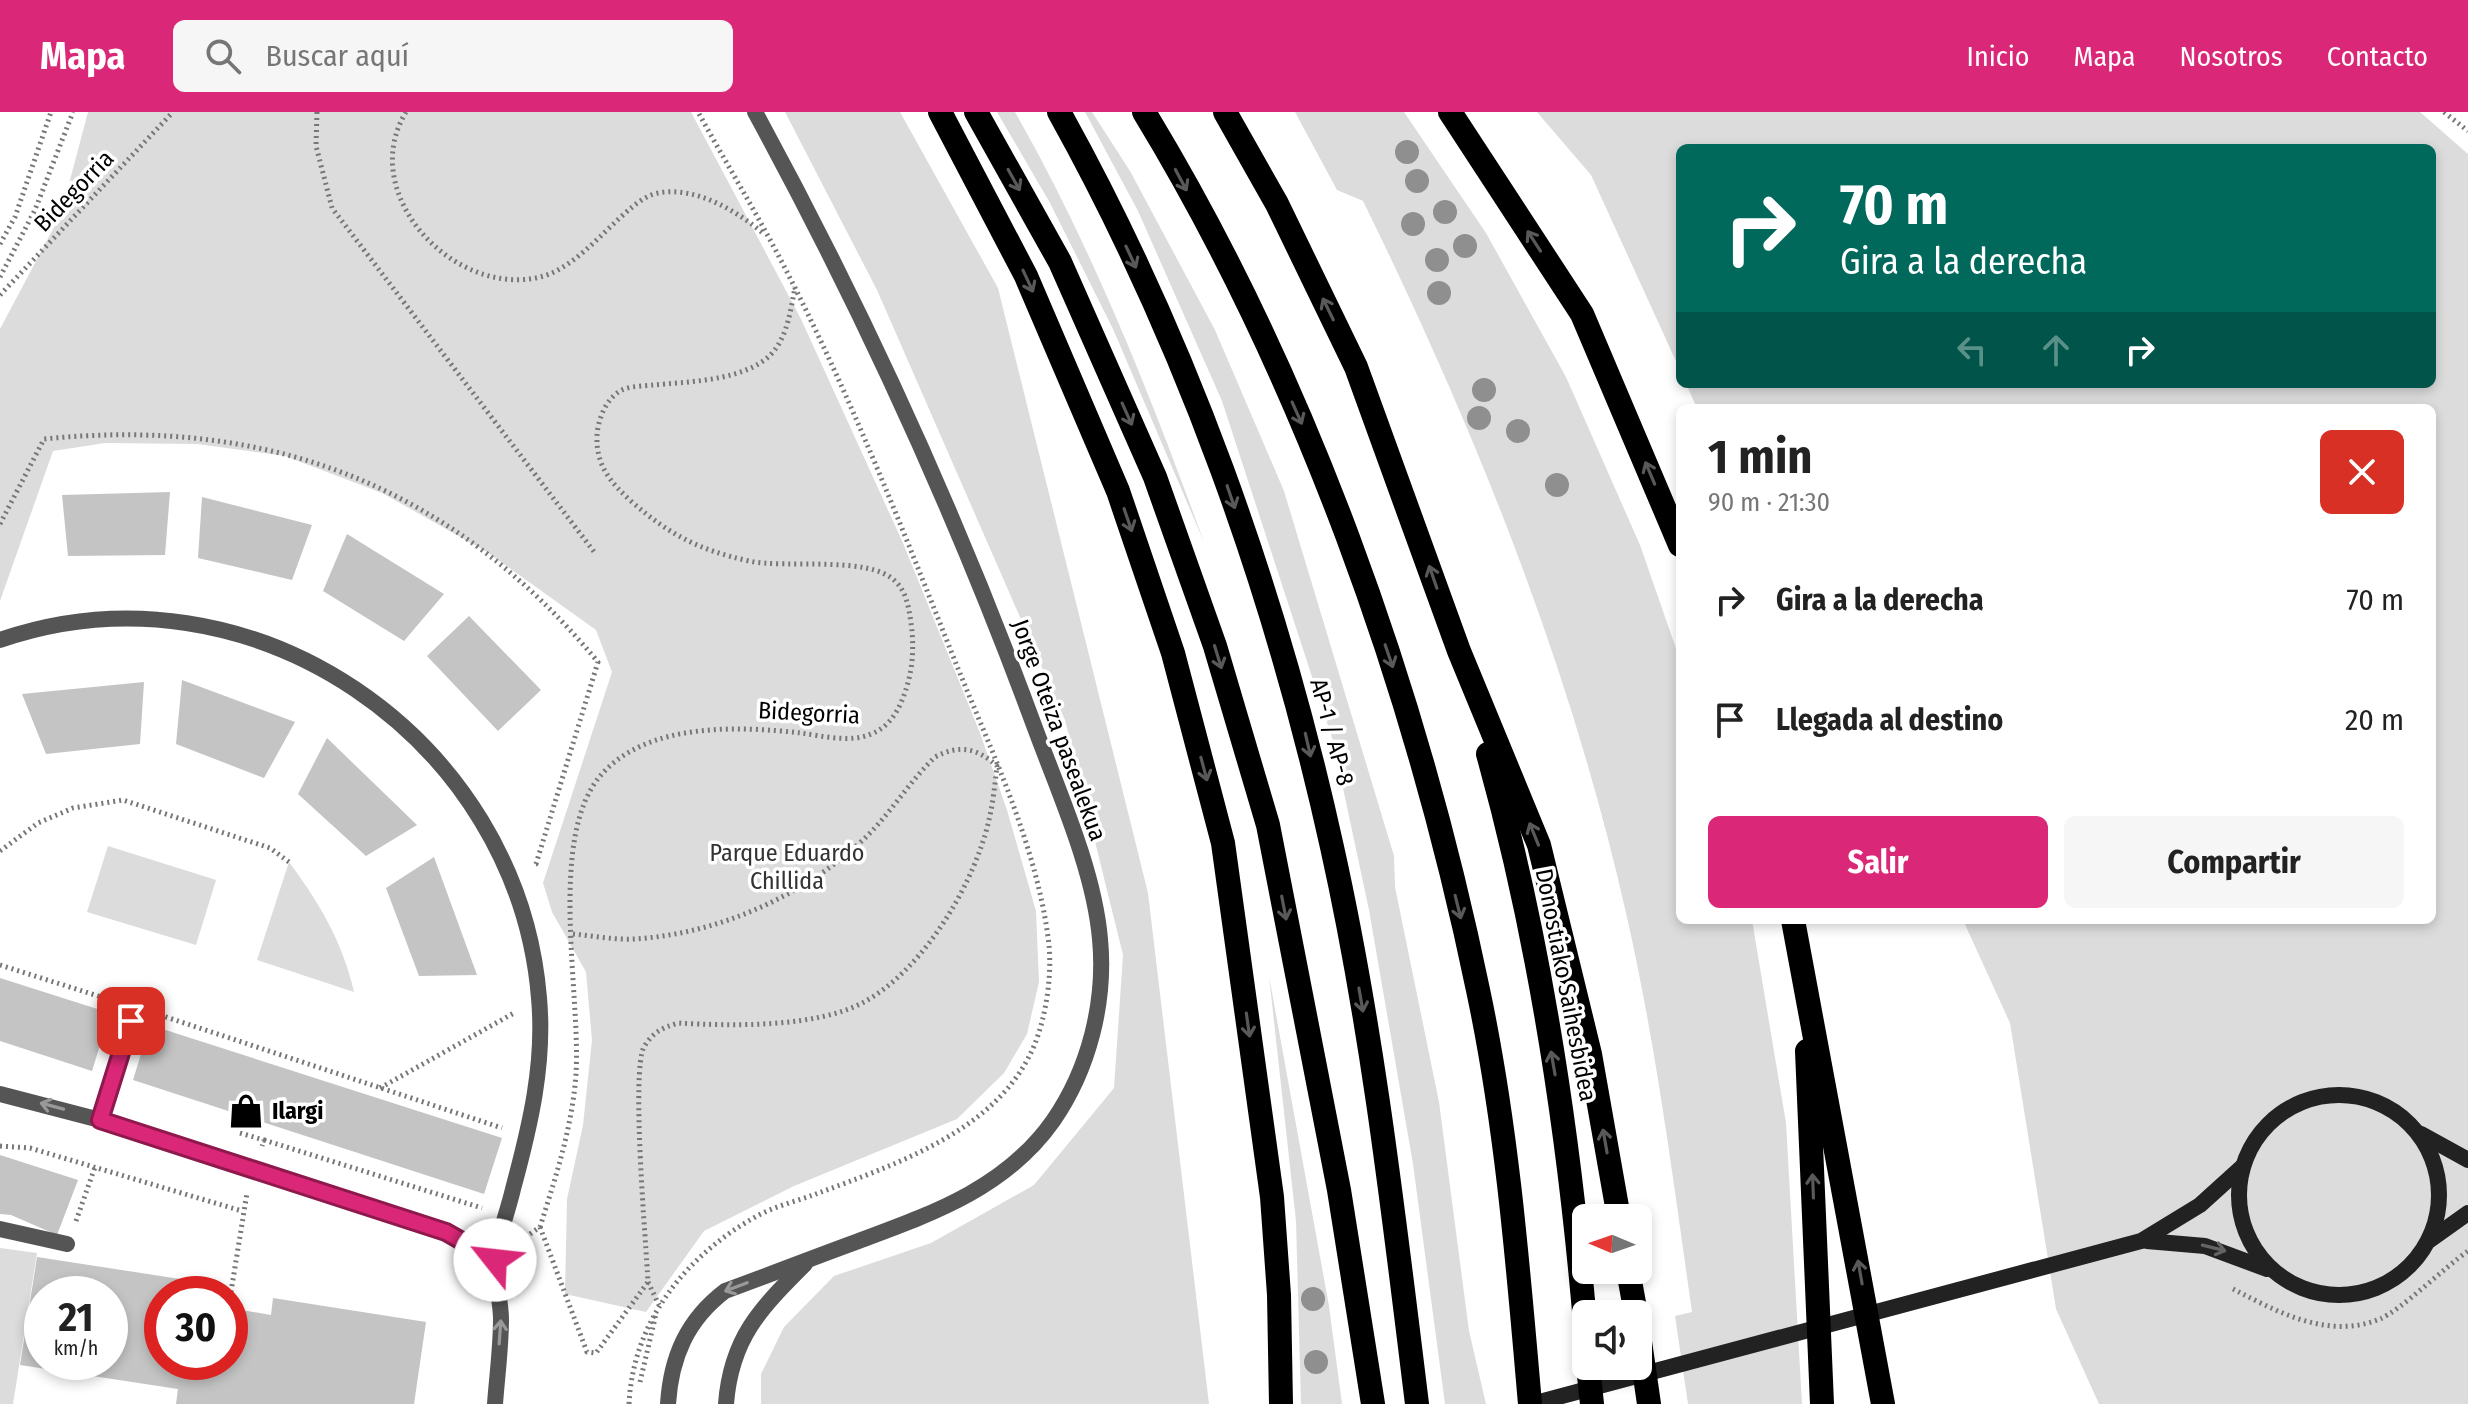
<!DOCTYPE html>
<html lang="es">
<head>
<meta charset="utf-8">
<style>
  body { margin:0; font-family:"Fira Sans Condensed",sans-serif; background:#f6f6f6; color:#222; height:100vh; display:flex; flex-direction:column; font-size:30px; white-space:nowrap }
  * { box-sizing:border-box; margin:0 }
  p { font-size:26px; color:#767676 }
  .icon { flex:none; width:44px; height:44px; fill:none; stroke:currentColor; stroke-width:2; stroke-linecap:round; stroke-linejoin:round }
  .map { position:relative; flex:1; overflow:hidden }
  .side { position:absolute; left:1676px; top:292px; width:760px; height:520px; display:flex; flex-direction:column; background:#fff; border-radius:12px; box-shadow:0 4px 12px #0003 }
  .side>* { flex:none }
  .top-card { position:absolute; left:1676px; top:32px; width:760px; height:244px; border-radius:12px; box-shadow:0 4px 12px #0003; background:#00695c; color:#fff; overflow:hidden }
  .needle { width:52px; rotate:272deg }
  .fabs { position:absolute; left:1572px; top:1092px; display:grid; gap:16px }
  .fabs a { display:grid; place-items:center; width:80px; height:80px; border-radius:12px; background:#fff; box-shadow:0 4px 12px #0003; font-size:40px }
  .speed { position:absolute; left:24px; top:1164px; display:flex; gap:16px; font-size:40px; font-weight:700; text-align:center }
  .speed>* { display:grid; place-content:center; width:104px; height:104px; border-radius:50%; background:#fff; box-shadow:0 4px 12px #0003; line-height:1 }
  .speed small { font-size:20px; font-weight:400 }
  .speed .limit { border:12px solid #d22; background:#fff; color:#111 }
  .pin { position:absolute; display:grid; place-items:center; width:68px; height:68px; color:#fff; margin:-34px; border-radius:16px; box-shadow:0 4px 12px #0006 }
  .me { position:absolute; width:88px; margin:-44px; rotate:299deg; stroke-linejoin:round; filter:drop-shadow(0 0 6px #0008) }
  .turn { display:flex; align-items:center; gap:28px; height:168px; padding:0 32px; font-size:36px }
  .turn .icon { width:104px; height:104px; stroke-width:2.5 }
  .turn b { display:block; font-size:56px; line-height:68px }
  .lanes { display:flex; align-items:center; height:76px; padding:0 32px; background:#0003; justify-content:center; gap:40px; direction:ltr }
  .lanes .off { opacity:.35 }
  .round { display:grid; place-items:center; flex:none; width:84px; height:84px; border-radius:12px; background:#f6f6f6 }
  .head { display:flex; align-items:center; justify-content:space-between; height:136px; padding:0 32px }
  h1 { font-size:48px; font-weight:700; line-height:60px }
  .cta { display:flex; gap:16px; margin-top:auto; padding:16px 32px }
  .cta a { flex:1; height:92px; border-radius:12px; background:#db2777; color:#fff; font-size:32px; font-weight:700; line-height:92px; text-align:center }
  .cta a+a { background:#f6f6f6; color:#222 }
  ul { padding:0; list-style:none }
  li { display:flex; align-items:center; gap:24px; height:120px; padding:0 32px }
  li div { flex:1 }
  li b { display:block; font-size:30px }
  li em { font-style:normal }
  header { display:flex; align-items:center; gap:48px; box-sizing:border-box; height:112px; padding:0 40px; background:#db2777; color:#fff }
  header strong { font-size:38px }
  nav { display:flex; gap:44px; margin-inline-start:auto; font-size:28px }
  .search { width:560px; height:72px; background:#f6f6f6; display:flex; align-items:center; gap:20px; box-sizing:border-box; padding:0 28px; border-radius:12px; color:#767676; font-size:30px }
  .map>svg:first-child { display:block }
  .green { fill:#dcdcdc }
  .building { fill:#c4c4c4; fill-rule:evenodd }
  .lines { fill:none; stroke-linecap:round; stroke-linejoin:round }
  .path { stroke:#777; stroke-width:5; stroke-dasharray:2 4; stroke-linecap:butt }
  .lane { stroke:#555; stroke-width:16 }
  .street { stroke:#555; stroke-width:16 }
  .secondary { stroke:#222; stroke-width:16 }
  .highway { stroke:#000; stroke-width:24 }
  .tree { fill:#8f8f8f }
  .oneway { stroke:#595959 }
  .oneway2 { stroke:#999 }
  .oneway3 { stroke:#646464 }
  .route-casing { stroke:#8e194d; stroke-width:20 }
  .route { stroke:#db2777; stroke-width:14 }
  .labels { text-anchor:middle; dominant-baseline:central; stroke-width:7; stroke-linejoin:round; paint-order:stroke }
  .street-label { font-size:24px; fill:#000; stroke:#fff }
  .park-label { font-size:24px; fill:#333; stroke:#fff }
  .poi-label { font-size:24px; font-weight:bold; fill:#000; stroke:#fff; text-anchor:start }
</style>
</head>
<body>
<header>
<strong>Mapa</strong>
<div class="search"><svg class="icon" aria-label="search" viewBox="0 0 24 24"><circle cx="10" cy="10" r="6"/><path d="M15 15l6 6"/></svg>Buscar aquí</div>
<nav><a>Inicio</a><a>Mapa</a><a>Nosotros</a><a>Contacto</a></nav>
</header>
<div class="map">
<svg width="2468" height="1292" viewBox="0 0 2468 1292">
  <rect width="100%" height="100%" fill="#fff"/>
  <g class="green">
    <polygon points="88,0 691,0 801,207 903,431 980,621 1007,698 1036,799 1039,870 1027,922 1004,961 957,1007 794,1074 704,1119 646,1200 565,1182 567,1087 583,1013 592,928 586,860 552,800 543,771 612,560 596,518 487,440 382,381 285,344 197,332 105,331 53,339 0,489 0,217 61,102"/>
    <polygon points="785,0 900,0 998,176 1148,781 1209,1292 761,1292 761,1262 784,1215 834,1164 931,1131 1034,1073 1114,976 1123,843 1065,608 877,178"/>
    <path d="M997,0H1015C1093,137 1150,282 1204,430L1113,217L1050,91Z"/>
    <polygon points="1085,0 1092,0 1130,59 1215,218 1284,379 1394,744 1395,775 1439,990 1469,1219 1486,1292 1445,1292 1413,1052 1369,798 1333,629 1222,289 1138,99"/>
    <path d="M1295,0H1404L1486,121L1566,265L1640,433L1680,548V808H1752L1786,1011L1802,1292H1688L1675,1204L1692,1200C1673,1067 1656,932 1626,801C1570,553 1475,317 1363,89L1337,78Z"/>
    <polygon points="1537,0 2420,0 2468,42 2468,1292 2099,1292 2056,1197 2010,911 1963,808 2432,808 2432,296 1697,296 1686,272 2432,272 2432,36 1680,36 1680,258 1591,63"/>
    <polygon points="108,734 216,768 196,833 87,800"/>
    <path d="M289,750C320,792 342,829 354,880L257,848Z"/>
    <polygon points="1269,864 1329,1194 1342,1292 1301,1292 1296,1109"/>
    <polygon points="0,1136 37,1141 13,1292 0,1292"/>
  </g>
  <g class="building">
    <polygon points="170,380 165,443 68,444 62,383"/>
    <polygon points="202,385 312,413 292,468 198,446"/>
    <polygon points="347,422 444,482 404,529 323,479"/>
    <polygon points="469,504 541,578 498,619 427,544"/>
    <polygon points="182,568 295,610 264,666 176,632"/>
    <polygon points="144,570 140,632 46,642 22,582"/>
    <polygon points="327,626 417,713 366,744 298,682"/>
    <polygon points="434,745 477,863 419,864 386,776"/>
    <polygon points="0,866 110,901 92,959 0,929"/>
    <polygon points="150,913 502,1026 484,1082 133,968"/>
    <polygon points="0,1043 78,1068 57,1123 11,1103 0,1102"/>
    <path d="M37,1145L193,1169L191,1182H162V1250H230V1196L271,1203L273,1186L426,1210L414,1292H176L178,1277L20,1253ZM42,1182H110V1250H42Z"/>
  </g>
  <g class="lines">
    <g class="path">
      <polyline points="317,0 316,34 332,96 595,441"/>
      <path d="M406,0C356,82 454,186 540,165C586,154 625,87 658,81C696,74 737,99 764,122"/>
      <polyline points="2444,0 2468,19"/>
      <polyline points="0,132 15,105 51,0"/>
      <polyline points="0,165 35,98 73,0"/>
      <polyline points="0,183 173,0"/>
      <path d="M0,412L44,327C270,304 452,374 598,550L536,752L532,753"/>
      <polyline points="0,739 38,711 73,696 123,688 270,736 289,750"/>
      <path d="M573,822C593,824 615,828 634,827C720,822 811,781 871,720C894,696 911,668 935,645C960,632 977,636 997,654C995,672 993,691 989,708C974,773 923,858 864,890C816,916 732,914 678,911C662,916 653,920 644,935C631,959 646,1131 648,1170L659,1193"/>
      <polyline points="0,853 114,889"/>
      <polyline points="154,901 502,1016"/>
      <polyline points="380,976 514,901"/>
      <polyline points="240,1021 264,1028 262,1034"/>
      <polyline points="264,1028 482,1096"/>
      <polyline points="0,1034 30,1036 242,1099"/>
      <polyline points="76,1109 95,1055"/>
      <polyline points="540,1115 587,1240 596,1241 648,1170"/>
      <path d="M530,1122L540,1115C556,1064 572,1016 576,962C581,882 547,725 601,663C647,610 739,614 801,621C822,624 851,631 871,622C892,614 901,594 907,574C914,551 914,528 910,504C908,492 905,478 895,469C868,443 786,457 749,449C699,438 670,423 632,390C611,371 596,354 597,324C598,307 606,286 622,278C630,274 644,274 653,273C686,270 731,269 760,251C786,236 790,202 795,175"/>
      <path d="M2233,1177C2278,1200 2328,1228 2380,1207C2401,1198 2445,1155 2468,1139"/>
      <polyline points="230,1186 247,1081"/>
      <polyline points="640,1270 656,1202"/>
      <path d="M629,1292C633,1210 685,1144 757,1104C775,1094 797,1089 816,1082C896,1052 998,1019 1034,934C1046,905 1052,864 1049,833C1038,737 993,643 957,554C906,426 856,297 794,174C765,115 730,58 698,0"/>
    </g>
    <g class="lane">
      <polyline points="100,1008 131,909"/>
      <polyline points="0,1117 67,1132"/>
    </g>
    <g class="street">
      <path d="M0,528C250,442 518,626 539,886C545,952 530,1014 513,1077C508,1099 498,1124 495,1147C494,1167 501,1188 501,1207C501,1236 497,1264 495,1292"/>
      <polyline points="0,982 100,1008 446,1120 495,1148"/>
      <path d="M668,1292C671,1245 687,1208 725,1179C769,1163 812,1146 856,1130C931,1102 1005,1077 1053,1009C1089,957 1106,890 1100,827C1094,758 1059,681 1035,616C957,404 863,198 755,0"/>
      <path d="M726,1292C731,1226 760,1197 805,1152"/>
    </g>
    <g class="secondary">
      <circle cx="2339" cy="1083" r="100"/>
      <polyline points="2421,1022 2468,1048"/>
      <polyline points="2430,1128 2468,1101"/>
      <polyline points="2147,1129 2205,1134 2267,1157"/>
      <polyline points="1532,1292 2141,1129 2200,1093 2242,1055"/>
    </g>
    <g class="highway">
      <polyline points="940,0 1026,164 1118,379 1173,541 1223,731 1272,1085 1279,1183 1281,1292"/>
      <polyline points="976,0 1060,150 1155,365 1215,534 1268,713 1339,1078 1373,1292"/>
      <path d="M1059,0C1186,228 1276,481 1332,735C1373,919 1394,1106 1417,1292"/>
      <path d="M1144,0C1304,263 1416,578 1478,878C1507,1014 1518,1154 1530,1292"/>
      <polyline points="1225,0 1277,92 1356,255 1459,539 1539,733 1590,942 1619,1106"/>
      <polyline points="1450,0 1582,202 1680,433"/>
      <path d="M1488,642C1541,831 1570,1027 1586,1223"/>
      <polyline points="1793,808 1883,1292"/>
      <polyline points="1807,939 1822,1292"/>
      <polyline points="1628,1158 1636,1202"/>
      <polyline points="1638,1216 1649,1292"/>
      <polyline points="1588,1254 1592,1292"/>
    </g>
  </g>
  <g class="tree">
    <circle cx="1407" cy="40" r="12"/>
    <circle cx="1417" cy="69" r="12"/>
    <circle cx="1445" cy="100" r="12"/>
    <circle cx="1413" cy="112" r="12"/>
    <circle cx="1465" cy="134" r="12"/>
    <circle cx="1437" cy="148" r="12"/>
    <circle cx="1439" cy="181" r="12"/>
    <circle cx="1484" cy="278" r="12"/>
    <circle cx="1479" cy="306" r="12"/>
    <circle cx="1518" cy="319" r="12"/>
    <circle cx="1557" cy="373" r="12"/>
    <circle cx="1313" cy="1187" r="12"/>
    <circle cx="1316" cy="1250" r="12"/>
  </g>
  <defs><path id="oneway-shaft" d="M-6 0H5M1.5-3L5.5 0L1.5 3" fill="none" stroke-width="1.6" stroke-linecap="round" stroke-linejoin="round" transform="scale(2)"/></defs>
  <g class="oneway">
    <use href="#oneway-shaft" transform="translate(1014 68) rotate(61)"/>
    <use href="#oneway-shaft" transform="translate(1181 68) rotate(62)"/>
    <use href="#oneway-shaft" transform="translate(1534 129) rotate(-123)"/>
    <use href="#oneway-shaft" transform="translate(1131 145) rotate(65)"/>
    <use href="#oneway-shaft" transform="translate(1028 169) rotate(65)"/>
    <use href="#oneway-shaft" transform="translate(1328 197) rotate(-116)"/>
    <use href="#oneway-shaft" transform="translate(1297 301) rotate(66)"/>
    <use href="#oneway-shaft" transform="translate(1127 302) rotate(66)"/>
    <use href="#oneway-shaft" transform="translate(1650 361) rotate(-113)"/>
    <use href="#oneway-shaft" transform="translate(1231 385) rotate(71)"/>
    <use href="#oneway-shaft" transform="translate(1128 408) rotate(71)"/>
    <use href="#oneway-shaft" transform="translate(1433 465) rotate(-109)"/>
    <use href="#oneway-shaft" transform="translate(1389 544) rotate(71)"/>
    <use href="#oneway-shaft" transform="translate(1218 545) rotate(73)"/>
    <use href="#oneway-shaft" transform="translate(1308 633) rotate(77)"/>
    <use href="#oneway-shaft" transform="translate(1204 657) rotate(75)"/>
    <use href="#oneway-shaft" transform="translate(1534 722) rotate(-112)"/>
    <use href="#oneway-shaft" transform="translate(1458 795) rotate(76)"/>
    <use href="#oneway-shaft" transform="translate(1284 796) rotate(79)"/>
    <use href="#oneway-shaft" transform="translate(1361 888) rotate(80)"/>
    <use href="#oneway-shaft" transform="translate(1248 913) rotate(82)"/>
    <use href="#oneway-shaft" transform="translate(1553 951) rotate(-100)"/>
    <use href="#oneway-shaft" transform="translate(1605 1029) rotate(-100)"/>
    <use href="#oneway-shaft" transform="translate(1813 1074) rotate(-92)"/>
    <use href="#oneway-shaft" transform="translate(1860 1160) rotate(-100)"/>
  </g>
  <g class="oneway2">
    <use href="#oneway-shaft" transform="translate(52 994) rotate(-165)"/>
    <use href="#oneway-shaft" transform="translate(736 1175) rotate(159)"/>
    <use href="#oneway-shaft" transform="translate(500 1220) rotate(-86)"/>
  </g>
  <use class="oneway3" href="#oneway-shaft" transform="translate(2214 1136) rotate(14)"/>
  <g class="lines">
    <g class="route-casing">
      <polyline id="route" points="131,909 100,1008 446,1120 495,1148"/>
    </g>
    <use href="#route" class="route"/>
  </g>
  <defs>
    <g id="shop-bare" transform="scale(2.76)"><path d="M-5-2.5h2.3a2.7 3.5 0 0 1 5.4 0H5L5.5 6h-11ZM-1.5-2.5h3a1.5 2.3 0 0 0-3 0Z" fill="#000" stroke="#fff" stroke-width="2.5" paint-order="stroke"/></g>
  </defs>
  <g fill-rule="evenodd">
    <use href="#shop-bare" x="246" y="999"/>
  </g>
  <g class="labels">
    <g class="street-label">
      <text transform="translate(74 79) rotate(-46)">Bidegorria</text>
      <text transform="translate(809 601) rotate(3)">Bidegorria</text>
      <text transform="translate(1059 618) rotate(70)">Jorge Oteiza pasealekua</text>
      <text transform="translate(1332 620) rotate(75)">AP-1 / AP-8</text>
      <text transform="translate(1566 873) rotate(79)">Donostiako Saihesbidea</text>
    </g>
    <g class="park-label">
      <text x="787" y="741">Parque Eduardo<tspan x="787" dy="28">Chillida</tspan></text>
    </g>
    <g class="poi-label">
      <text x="272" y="999">Ilargi</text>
    </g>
  </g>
</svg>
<div class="fabs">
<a><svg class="needle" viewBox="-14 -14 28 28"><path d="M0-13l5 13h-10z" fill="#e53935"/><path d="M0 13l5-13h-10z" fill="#767676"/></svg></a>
<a><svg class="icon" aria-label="sound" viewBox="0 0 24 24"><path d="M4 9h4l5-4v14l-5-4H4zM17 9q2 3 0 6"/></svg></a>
</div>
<div class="speed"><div>21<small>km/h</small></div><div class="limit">30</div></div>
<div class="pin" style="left:131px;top:909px;background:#d93025"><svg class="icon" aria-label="arrive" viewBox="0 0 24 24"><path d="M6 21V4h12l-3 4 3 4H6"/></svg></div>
<svg class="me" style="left:495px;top:1148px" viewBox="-20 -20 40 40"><circle r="19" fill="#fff"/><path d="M0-13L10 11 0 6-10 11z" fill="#db2777"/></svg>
<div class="top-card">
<div class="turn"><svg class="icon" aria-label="right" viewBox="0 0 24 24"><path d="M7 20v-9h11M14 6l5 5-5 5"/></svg><div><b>70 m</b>Gira a la derecha</div></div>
<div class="lanes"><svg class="icon off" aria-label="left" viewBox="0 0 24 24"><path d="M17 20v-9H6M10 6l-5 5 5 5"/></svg><svg class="icon off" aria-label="ahead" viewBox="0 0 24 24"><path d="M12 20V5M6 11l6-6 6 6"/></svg><svg class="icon" aria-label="right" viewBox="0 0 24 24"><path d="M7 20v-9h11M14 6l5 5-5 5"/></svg></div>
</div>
<section class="side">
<div class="head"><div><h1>1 min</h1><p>90 m · 21:30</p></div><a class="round" style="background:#d93025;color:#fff"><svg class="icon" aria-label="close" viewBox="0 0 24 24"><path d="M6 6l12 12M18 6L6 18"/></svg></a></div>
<ul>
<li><svg class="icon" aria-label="right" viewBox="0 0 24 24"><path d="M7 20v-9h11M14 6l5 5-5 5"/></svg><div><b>Gira a la derecha</b></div><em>70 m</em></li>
<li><svg class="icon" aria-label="arrive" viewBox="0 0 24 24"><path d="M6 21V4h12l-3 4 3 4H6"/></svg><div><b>Llegada al destino</b></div><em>20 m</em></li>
</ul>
<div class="cta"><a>Salir</a><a>Compartir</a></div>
</section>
</div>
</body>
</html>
